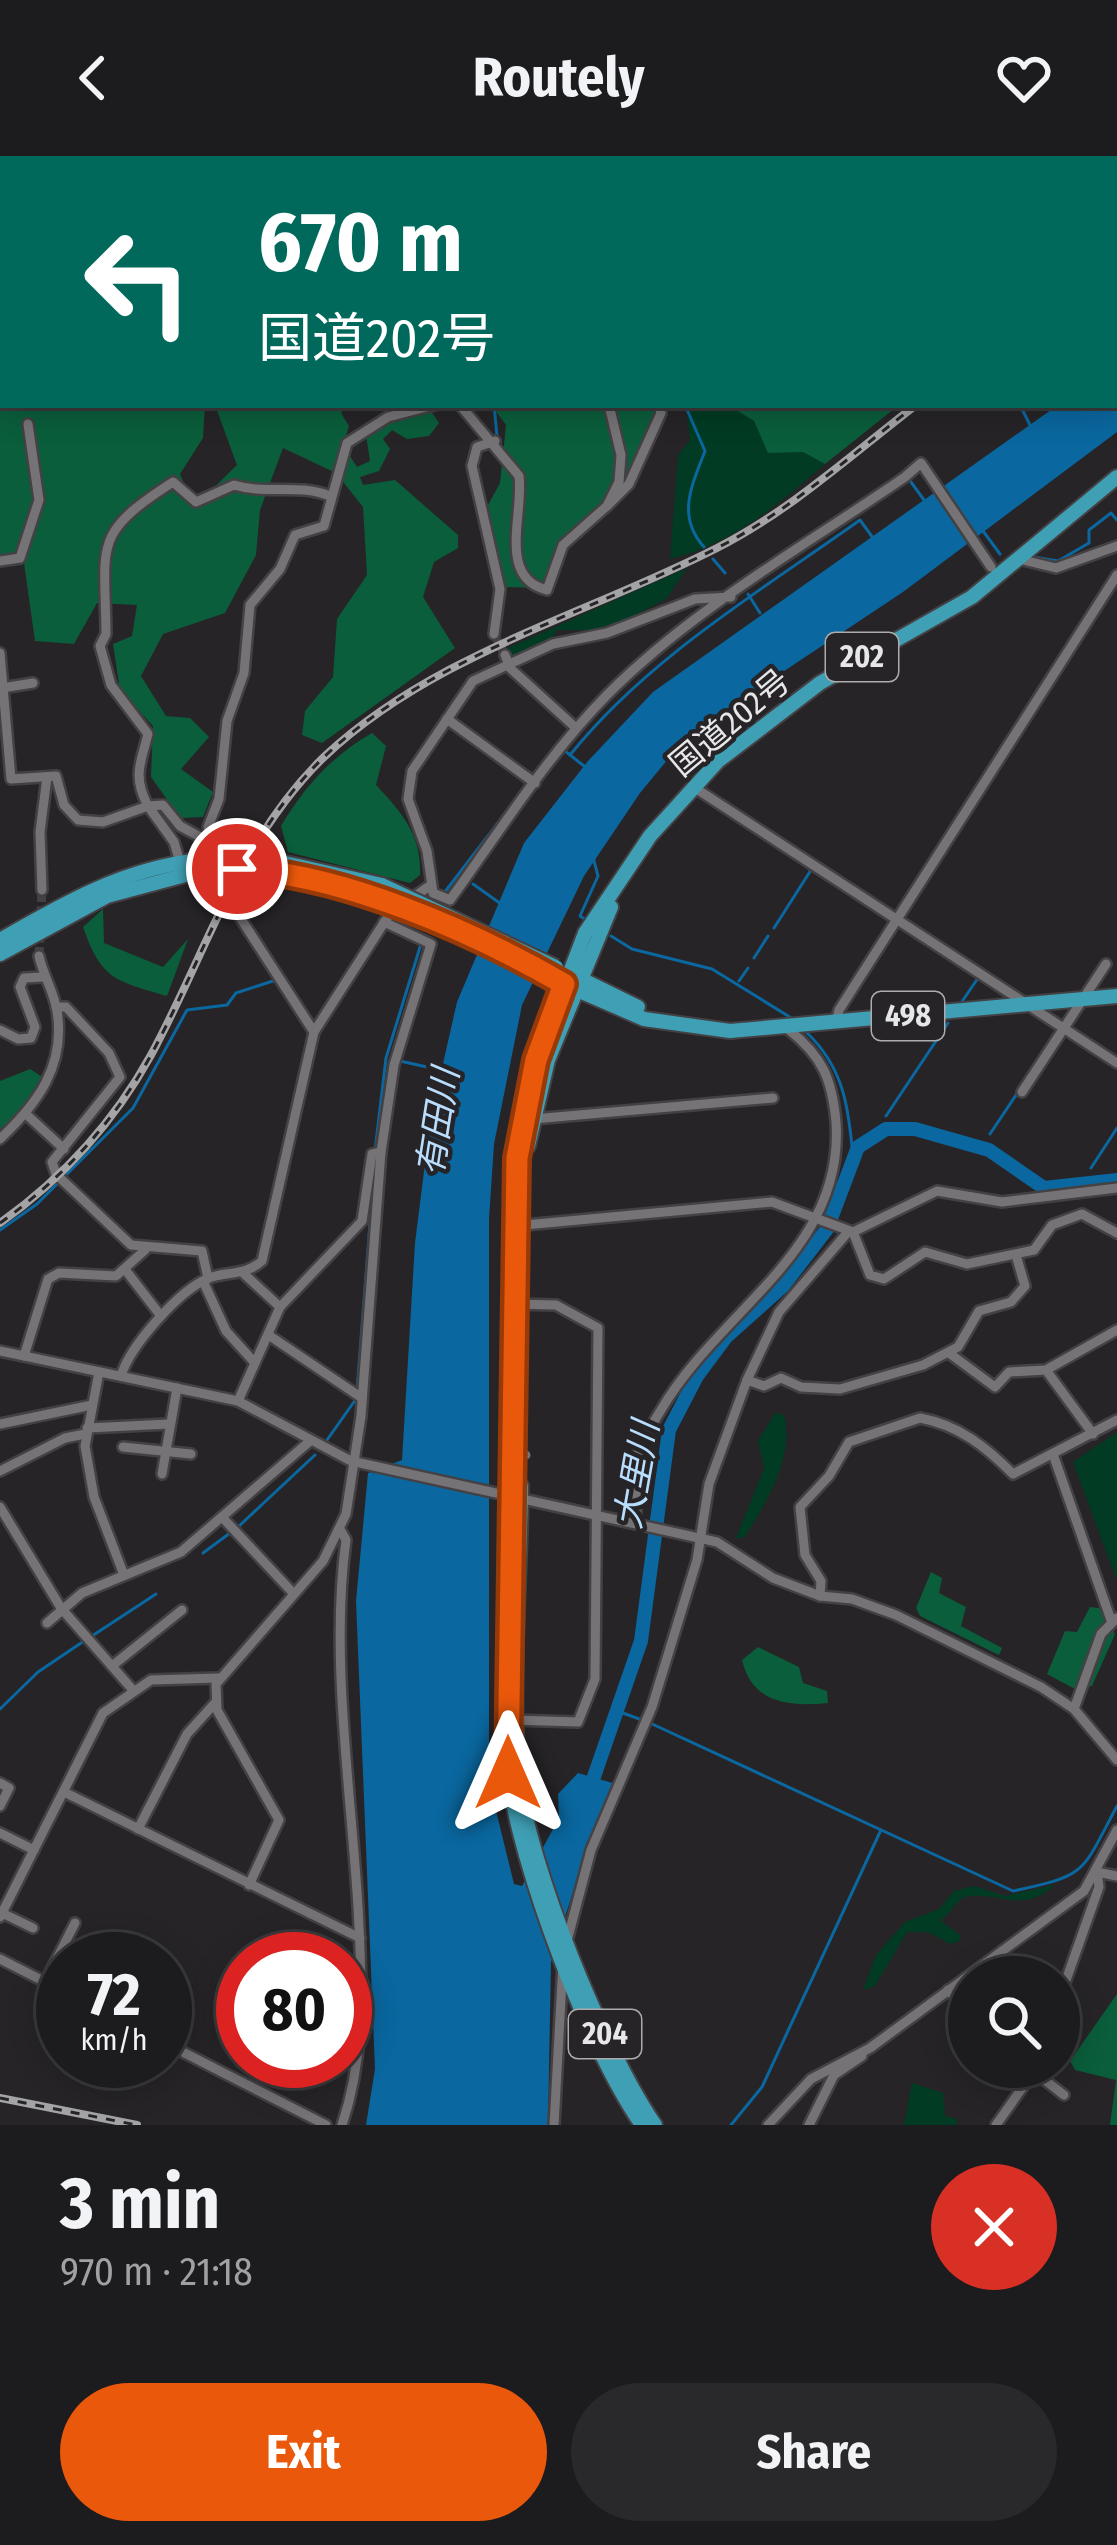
<!DOCTYPE html>
<html lang="en">
<head>
<meta charset="utf-8">
<style>
  body { margin:0; font-family:"Fira Sans Condensed","Noto Sans JP",sans-serif; background:#29282a; color:#f1f3f6; height:100vh; display:flex; flex-direction:column; font-size:45px; white-space:nowrap }
  * { box-sizing:border-box; margin:0 }
  p { font-size:39px; color:#a0a1a4 }
  .icon { flex:none; width:66px; height:66px; fill:none; stroke:currentColor; stroke-width:2; stroke-linecap:round; stroke-linejoin:round }
  .map { position:relative; height:1969px; overflow:hidden }
  .details { display:flex; flex-direction:column; background:#1c1b1d; flex:1 }
  .details>* { flex:none }
  .hud { position:absolute; left:0px; top:0px; width:1119px; height:252px; box-shadow:0 6px 30px #0003,0 0 0 3px #3a393b; background:#00695c; color:#fff; overflow:hidden }
  .controls { position:absolute; left:948px; top:1800px; display:grid; gap:24px }
  .controls a { display:grid; place-items:center; width:132px; height:132px; border-radius:50%; background:#1c1b1d; box-shadow:0 6px 30px #0003,0 0 0 3px #3a393b; font-size:60px }
  .speed { position:absolute; left:36px; top:1776px; display:flex; gap:24px; font-size:60px; font-weight:700; text-align:center }
  .speed>* { display:grid; place-content:center; width:156px; height:156px; border-radius:50%; background:#1c1b1d; box-shadow:0 6px 30px #0003,0 0 0 3px #3a393b; line-height:1 }
  .speed small { font-size:30px; font-weight:400 }
  .speed .limit { border:18px solid #d22; background:#fff; color:#111 }
  .pin { position:absolute; display:grid; place-items:center; width:102px; height:102px; color:#fff; margin:-51px; border:6px solid #fff; border-radius:50%; box-shadow:0 3px 12px #0007 }
  .me { position:absolute; width:132px; margin:-66px; rotate:0deg; stroke-linejoin:round; filter:drop-shadow(0 0 9px #0008) }
  .turn { display:flex; align-items:center; gap:42px; height:252px; padding:0 60px; font-size:54px }
  .turn .icon { width:156px; height:156px; stroke-width:2.5 }
  .turn b { display:block; font-size:84px; line-height:102px }
  .round { display:grid; place-items:center; flex:none; width:126px; height:126px; border-radius:63px; background:#29282a }
  .summary { display:flex; align-items:center; justify-content:space-between; height:204px; padding:0 60px }
  h1 { font-size:72px; font-weight:700; line-height:90px }
  .action { display:flex; gap:24px; margin-top:auto; padding:24px 60px }
  .action a { flex:1; height:138px; border-radius:72px; background:#ea580c; color:#fff; font-size:48px; font-weight:700; line-height:138px; text-align:center }
  .action a+a { background:#29282a; color:#f1f3f6 }
  header { display:flex; justify-content:space-between; align-items:center; height:156px; padding:0 60px; background:#1c1b1d; font-size:54px; font-weight:700 }
  .map>svg:first-child { display:block }
  .green { fill:#013b23 }
  .forest { fill:#0a5e3b }
  .water { fill:#0a679f }
  .lines { fill:none; stroke-linecap:round; stroke-linejoin:round }
  .stream { stroke:#0a679f; stroke-width:3 }
  .river { stroke:#0a679f; stroke-width:14 }
  .minor-tunnel { stroke:#434144; stroke-width:9; stroke-dasharray:9 4.5; stroke-linecap:butt }
  .minor-casing { stroke:#434144; stroke-width:14 }
  .highway-casing { stroke:#434144; stroke-width:18 }
  .minor { stroke:#767377; stroke-width:9 }
  .highway { stroke:#3f9fb4; stroke-width:14 }
  .rail-casing { stroke:#a4a3a5; stroke-width:8 }
  .rail { stroke:#262427; stroke-width:3; stroke-dasharray:9; stroke-linecap:butt }
  .minor-bridge-casing { stroke:#434144; stroke-width:14; stroke-linecap:butt }
  .highway-bridge-casing { stroke:#434144; stroke-width:18; stroke-linecap:butt }
  .minor-bridge { stroke:#767377; stroke-width:9 }
  .highway-bridge { stroke:#3f9fb4; stroke-width:14 }
  .route-casing { stroke:#983908; stroke-width:30 }
  .route { stroke:#ea580c; stroke-width:21 }
  .labels { text-anchor:middle; dominant-baseline:central; stroke-width:9; stroke-linejoin:round; paint-order:stroke }
  .shield { fill:#262427; stroke:#adacae; stroke-width:3 }
  .shield-label { font-size:30px; font-weight:bold; fill:#e7e6e8 }
  .street-label { font-size:33px; fill:#e7e6e8; stroke:#262427 }
  .water-label { font-size:36px; font-style:italic; fill:#b8ddfd; stroke:#262427 }
</style>
</head>
<body>
<header><svg class="icon" aria-label="back" viewBox="0 0 24 24"><path d="M15 5l-7 7 7 7"/></svg>Routely<svg class="icon" aria-label="heart" viewBox="0 0 24 24"><path d="M12 20l-8-8c-3-5 5-10 8-4 3-6 11-1 8 4z"/></svg></header>
<div class="map">
<svg width="1117" height="1969" viewBox="0 0 1117 1969">
  <rect width="100%" height="100%" fill="#262427"/>
  <g class="green">
    <path d="M686,249H728L825,308C778,349 732,388 670,403L678,299L690,284Z"/>
    <polygon points="687,412 666,443 607,474 557,474 552,483 513,501 506,493"/>
    <path d="M775,1257L784,1259C795,1302 766,1347 744,1382H736L764,1313L758,1285Z"/>
    <polygon points="1117,1276 1117,1425 1073,1306"/>
    <path d="M1054,1729C1028,1757 999,1737 970,1740C956,1741 952,1759 940,1764L960,1779V1785L950,1788L928,1776H907L875,1830L863,1834L876,1799L905,1766L939,1753L954,1735L974,1730L1005,1740Z"/>
    <polygon points="912,1927 943,1937 945,1960 957,1963 956,1969 904,1969"/>
  </g>
  <g class="forest">
    <polygon points="0,0 375,0 3,3 3,249 205,249 203,282 180,318 194,351 237,309 215,249 345,249 341,257 349,270 343,289 357,311 370,305 366,279 393,262 431,255 439,267 429,280 407,283 392,274 383,283 390,293 379,315 360,321 363,329 395,324 458,379 458,392 434,406 423,441 455,492 322,587 302,579 305,555 333,521 337,463 367,419 363,351 336,317 283,292 260,354 256,399 225,457 163,478 141,520 166,560 190,562 209,581 181,613 213,636 203,661 180,662 151,621 153,570 120,534 113,488 132,480 137,449 97,447 74,488 35,485 23,400 0,400"/>
    <polygon points="491,249 657,249 627,326 557,389 550,424 542,432 504,431 488,349 500,327 506,269"/>
    <polygon points="728,249 899,249 825,308 803,296 768,297 754,265"/>
    <path d="M372,577L386,590L376,629C402,657 422,679 420,719L410,727L288,696L281,670C305,630 332,600 372,577Z"/>
    <path d="M103,753L104,787L163,811L188,783L167,840C115,825 101,823 83,771Z"/>
    <polygon points="30,913 44,922 24,955 0,973 0,925"/>
    <polygon points="931,1416 942,1422 939,1437 966,1451 961,1470 1002,1492 999,1499 920,1460 916,1452"/>
    <polygon points="1090,1451 1099,1452 1115,1478 1092,1530 1073,1532 1047,1518 1065,1475 1077,1476"/>
    <path d="M758,1491L799,1511L803,1527L827,1535L828,1547C788,1551 752,1547 742,1504Z"/>
    <polygon points="1117,1838 1117,1969 1110,1969 1116,1924 1075,1914 1070,1905"/>
  </g>
  <polygon class="water" points="1117,200 1117,276 903,436 688,579 640,637 584,720 522,849 494,988 489,1063 489,1626 514,1728 522,1730 559,1662 558,1638 578,1617 616,1628 587,1691 551,1806 548,1969 366,1969 375,1913 356,1445 368,1317 402,1304 415,1087 431,960 457,846 524,687 588,605 653,536 1058,249 1116,249"/>
  <g class="lines">
    <g class="stream">
      <polyline points="558,0 559,3"/>
      <polyline points="915,0 917,3"/>
      <polyline points="1114,0 1117,4"/>
      <polyline points="494,249 497,280"/>
      <path d="M685,249L705,295C692,329 676,360 704,391"/>
      <polyline points="1020,249 1030,269"/>
      <polyline points="911,326 924,344"/>
      <polyline points="983,375 1000,398"/>
      <polyline points="1034,401 1058,405 1089,387 1089,374 1111,357 1117,364"/>
      <polyline points="713,403 725,417"/>
      <polyline points="748,438 760,457"/>
      <polyline points="565,595 584,610"/>
      <path d="M570,599C648,502 759,436 860,364L873,382"/>
      <polyline points="473,728 501,748"/>
      <polyline points="444,737 558,589"/>
      <polyline points="586,764 580,760 598,720 593,701"/>
      <polyline points="774,772 811,714"/>
      <polyline points="611,780 632,793 712,813 793,863"/>
      <polyline points="754,802 768,780"/>
      <polyline points="739,825 748,812"/>
      <polyline points="961,847 978,822"/>
      <path d="M806,876C844,911 849,953 853,1002"/>
      <polyline points="400,905 445,915"/>
      <polyline points="886,960 948,867"/>
      <polyline points="990,978 1018,936"/>
      <polyline points="375,995 386,902 421,788"/>
      <polyline points="1091,1012 1117,972"/>
      <polyline points="0,1074 37,1048 133,952 187,854 227,849 236,837 273,825"/>
      <polyline points="357,1234 374,1016"/>
      <polyline points="327,1284 356,1243"/>
      <polyline points="238,1371 315,1299"/>
      <polyline points="203,1397 230,1377"/>
      <polyline points="92,1480 156,1438"/>
      <polyline points="0,1553 38,1516 84,1485"/>
      <polyline points="620,1556 642,1564"/>
      <path d="M650,1567L1013,1735C1089,1719 1081,1717 1117,1650"/>
      <polyline points="731,1969 762,1931 880,1676"/>
    </g>
    <polyline class="river" points="588,1638 641,1485 669,1274 697,1220 726,1181 783,1130 827,1073 858,991 886,973 915,973 989,994 1044,1032 1117,1024"/>
    <g class="minor-tunnel">
      <polyline points="494,478 505,499"/>
      <polyline points="39,800 42,734"/>
    </g>
    <g class="minor-casing">
      <g id="minor">
        <polyline points="549,0 549,3"/>
        <polyline points="634,0 642,3"/>
        <polyline points="46,3 47,0"/>
        <polyline points="377,3 379,0"/>
        <polyline points="735,3 741,0"/>
        <path d="M460,249L519,320C524,358 497,422 547,434L563,389L607,350L619,326L621,299L609,249"/>
        <polyline points="607,350 629,328 661,257 659,249"/>
        <polyline points="1019,403 1056,412 1117,390"/>
        <polyline points="0,405 20,402 39,344 28,268"/>
        <path d="M731,441L695,443L607,477L553,488L473,525L412,615L408,643L427,695L433,737L450,744C500,675 547,600 607,539C692,453 805,390 905,321L921,307L991,411"/>
        <polyline points="494,478 500,433 472,310 477,291 495,285"/>
        <polyline points="0,497 11,623 56,620 64,649 78,664 103,666 148,650 174,686 180,706"/>
        <polyline points="505,499 510,512 576,572"/>
        <polyline points="2,532 33,527"/>
        <polyline points="447,563 535,627"/>
        <polyline points="692,630 1117,907"/>
        <path d="M211,687L180,670L163,649L148,650C132,620 141,606 148,578L111,529L100,490L106,478C105,387 92,378 173,326L196,346L234,329C267,339 297,327 330,340"/>
        <polyline points="42,734 40,676 47,621"/>
        <polyline points="836,866 839,854 1117,419"/>
        <polyline points="0,874 18,883 31,882 35,871 20,831 24,822 43,821"/>
        <polyline points="314,876 223,735 208,671 219,643 227,565 244,517 250,449 280,413 295,379 324,370 347,287 388,261 434,249"/>
        <polyline points="1022,936 1106,808"/>
        <polyline points="27,959 64,993"/>
        <polyline points="533,963 773,942"/>
        <path d="M0,983C37,948 66,910 57,855C54,836 43,819 39,800"/>
        <polyline points="56,1018 52,1006 120,921 109,897 66,851 56,851"/>
        <polyline points="59,1021 131,1089 202,1095 208,1122"/>
        <polyline points="514,1070 772,1046 853,1076 937,1035 1002,1046 1117,1032"/>
        <polyline points="853,1076 870,1119 884,1123 925,1096 967,1108 1034,1094 1052,1069 1082,1058 1117,1077"/>
        <polyline points="127,1116 161,1160"/>
        <polyline points="203,1125 226,1175 255,1207"/>
        <polyline points="513,1148 556,1149 598,1172 595,1523 578,1566 513,1564"/>
        <polyline points="280,1151 362,1065 372,998 381,996"/>
        <polyline points="270,1180 362,1242"/>
        <polyline points="0,1195 238,1245 351,1305 717,1386 773,1422 820,1440 852,1443 896,1459 1041,1531 1074,1553 1117,1604"/>
        <polyline points="949,1197 995,1231 1009,1216 1046,1214 1117,1174"/>
        <polyline points="24,1200 48,1123 59,1117 116,1120 145,1094"/>
        <polyline points="1046,1214 1093,1278"/>
        <polyline points="99,1216 85,1290 94,1341 124,1419"/>
        <path d="M121,1220C130,1190 179,1134 209,1122C228,1115 245,1120 262,1105L314,876L389,759L428,731"/>
        <polyline points="747,1224 764,1230 781,1222 801,1231 840,1233 923,1209 958,1191 979,1155 1011,1146 1025,1130 1016,1099"/>
        <polyline points="238,1245 280,1151 243,1117"/>
        <polyline points="0,1268 92,1249"/>
        <polyline points="87,1272 169,1268"/>
        <polyline points="123,1291 191,1298"/>
        <polyline points="1054,1301 1111,1464"/>
        <polyline points="0,1315 65,1282 85,1278"/>
        <polyline points="162,1318 177,1232"/>
        <polyline points="0,1351 61,1452 132,1533"/>
        <polyline points="222,1361 294,1438"/>
        <path d="M635,1366C638,1346 635,1331 635,1312C635,1294 652,1269 661,1254C720,1153 845,1095 836,966C832,922 822,900 788,873"/>
        <path d="M341,1375L346,1384C330,1500 351,1634 358,1751C362,1826 366,1898 342,1969"/>
        <path d="M820,1440L821,1425L805,1399L800,1351L829,1320L849,1286L920,1262C959,1269 986,1291 1013,1318L1117,1264"/>
        <polyline points="47,1467 82,1437 181,1396 310,1285"/>
        <polyline points="112,1510 182,1454"/>
        <polyline points="1074,1553 1101,1478 1117,1462"/>
        <polyline points="0,1627 9,1632 0,1650"/>
        <polyline points="64,1636 360,1782"/>
        <polyline points="138,1673 187,1578 215,1547"/>
        <polyline points="0,1677 34,1694"/>
        <polyline points="249,1729 279,1664 217,1554 216,1528 323,1405 346,1358 361,1260 381,996 394,909 431,788 384,766"/>
        <polyline points="2,1757 33,1772"/>
        <polyline points="0,1761 103,1557 151,1524 218,1522"/>
        <polyline points="568,1781 591,1694 652,1551 697,1404 709,1328 747,1224 779,1156 848,1076"/>
        <polyline points="0,1803 63,1835"/>
        <polyline points="45,1826 75,1767"/>
        <polyline points="948,1834 969,1855"/>
        <polyline points="1059,1844 1099,1731 1097,1716 1117,1720"/>
        <polyline points="165,1887 326,1969"/>
        <polyline points="1028,1911 1064,1939"/>
        <polyline points="554,1969 563,1807"/>
        <polyline points="768,1969 811,1923 870,1892 1084,1735 1117,1674"/>
        <polyline points="809,1969 834,1919 862,1900"/>
        <polyline points="996,1969 1037,1911"/>
      </g>
    </g>
    <g class="highway-casing">
      <g id="highway">
        <polyline points="272,704 382,729"/>
        <polyline points="272,715 376,741"/>
        <path d="M0,784C64,747 125,712 200,704"/>
        <polyline points="0,798 107,740 204,714"/>
        <polyline points="577,821 638,851"/>
        <polyline points="568,830 644,863 730,875 1117,840"/>
        <polyline points="528,990 548,904 611,751"/>
        <path d="M521,1330C520,1426 510,1527 519,1622C529,1711 604,1895 655,1969"/>
        <path d="M642,1969C588,1892 520,1711 508,1617L517,1002L536,905L585,777L650,680L718,605L820,527L972,441L1117,321"/>
      </g>
    </g>
    <use href="#minor" class="minor"/>
    <use href="#highway" class="highway"/>
    <g class="rail-casing">
      <g id="rail">
        <polyline points="1116,95 1117,94"/>
        <path d="M0,1067C62,1023 114,966 151,899C206,798 239,683 324,601C433,498 586,459 717,392C790,355 851,299 916,249"/>
        <polyline points="0,1942 137,1969"/>
      </g>
    </g>
    <use href="#rail" class="rail"/>
    <g class="minor-bridge-casing">
      <polyline id="minor-bridge" points="505,1298 526,1299"/>
    </g>
    <g class="highway-bridge-casing">
      <g id="highway-bridge">
        <polyline points="200,704 272,704"/>
        <polyline points="204,714 272,715"/>
        <polyline points="382,729 556,811"/>
        <polyline points="376,741 552,821"/>
      </g>
    </g>
    <use href="#minor-bridge" class="minor-bridge"/>
    <use href="#highway-bridge" class="highway-bridge"/>
  </g>
  <g class="lines">
    <g class="route-casing">
      <path id="route" d="M237,713C341,717 474,776 564,828L536,904L517,1002L508,1617"/>
    </g>
    <use href="#route" class="route"/>
  </g>
  <g class="labels">
    <g class="shield">
      <rect x="826" y="477" width="72" height="48" rx="9"/>
      <rect x="872" y="836" width="72" height="48" rx="9"/>
      <rect x="569" y="1854" width="72" height="48" rx="9"/>
    </g>
    <g class="shield-label">
      <text x="862" y="501">202</text>
      <text x="908" y="860">498</text>
      <text x="605" y="1878">204</text>
    </g>
    <g class="street-label">
      <text transform="translate(730 567) rotate(-40)">国道202号</text>
    </g>
    <g class="water-label">
      <text transform="translate(438 966) rotate(-81)">有田川</text>
      <text transform="translate(637 1319) rotate(-80)">大里川</text>
    </g>
  </g>
</svg>
<div class="controls">
<a><svg class="icon" aria-label="search" viewBox="0 0 24 24"><circle cx="10" cy="10" r="6"/><path d="M15 15l6 6"/></svg></a>
</div>
<div class="speed"><div>72<small>km/h</small></div><div class="limit">80</div></div>
<div class="pin" style="left:237px;top:713px;background:#d93025"><svg class="icon" aria-label="arrive" viewBox="0 0 24 24"><path d="M6 21V4h12l-3 4 3 4H6"/></svg></div>
<svg class="me" style="left:508px;top:1617px" viewBox="-20 -20 40 40"><path d="M0-17L14 15 0 8-14 15z" fill="#ea580c" stroke="#fff" stroke-width="4"/></svg>
<div class="hud">
<div class="turn"><svg class="icon" aria-label="left" viewBox="0 0 24 24"><path d="M17 20v-9H6M10 6l-5 5 5 5"/></svg><div><b>670 m</b>国道202号</div></div>
</div>
</div>
<section class="details">
<div class="summary"><div><h1>3 min</h1><p>970 m · 21:18</p></div><a class="round" style="background:#d93025;color:#fff"><svg class="icon" aria-label="close" viewBox="0 0 24 24"><path d="M6 6l12 12M18 6L6 18"/></svg></a></div>
<div class="action"><a>Exit</a><a>Share</a></div>
</section>
</body>
</html>
